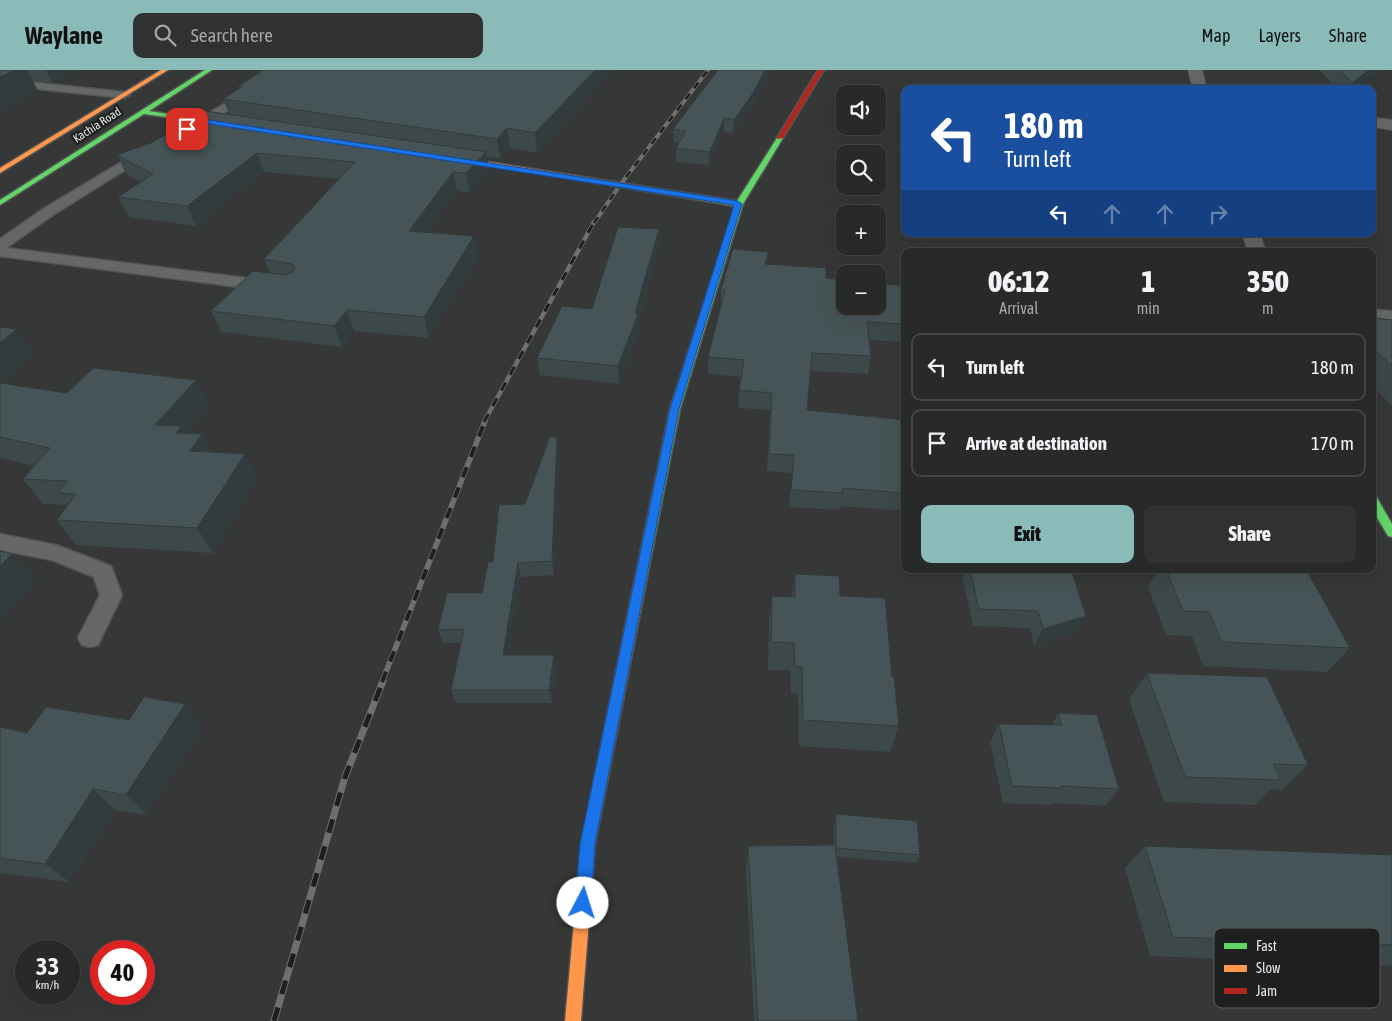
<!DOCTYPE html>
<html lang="en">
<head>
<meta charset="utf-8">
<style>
  body { margin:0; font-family:"Asap Condensed",sans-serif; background:#303131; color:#f1f3f6; height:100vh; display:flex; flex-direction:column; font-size:19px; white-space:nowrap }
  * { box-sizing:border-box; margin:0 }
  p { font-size:16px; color:#a5a6a8 }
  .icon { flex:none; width:28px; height:28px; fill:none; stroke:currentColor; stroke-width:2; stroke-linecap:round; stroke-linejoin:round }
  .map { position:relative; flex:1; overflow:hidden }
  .drawer { position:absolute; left:901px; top:178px; width:475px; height:325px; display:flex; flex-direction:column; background:#282929; border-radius:10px; box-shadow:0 5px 20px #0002,0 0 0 1px #444546 }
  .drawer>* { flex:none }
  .guide { position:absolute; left:901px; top:15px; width:475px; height:152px; border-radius:10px; box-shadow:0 5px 20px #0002,0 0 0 1px #444546; background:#1a4fa0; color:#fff; overflow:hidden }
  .controls { position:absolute; left:836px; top:15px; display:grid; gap:10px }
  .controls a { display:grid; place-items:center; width:50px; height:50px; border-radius:10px; background:#282929; box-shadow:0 5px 20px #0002,0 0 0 1px #444546; font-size:25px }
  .speed { position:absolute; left:15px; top:870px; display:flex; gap:10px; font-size:25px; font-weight:700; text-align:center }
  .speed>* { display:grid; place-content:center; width:65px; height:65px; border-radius:50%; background:#282929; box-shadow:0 5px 20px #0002,0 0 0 1px #444546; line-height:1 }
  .speed small { font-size:12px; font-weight:400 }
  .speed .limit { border:8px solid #d22; background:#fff; color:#111 }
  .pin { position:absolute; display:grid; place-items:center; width:42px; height:42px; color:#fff; margin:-21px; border-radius:10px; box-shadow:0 2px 8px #0006 }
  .me { position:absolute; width:55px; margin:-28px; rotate:5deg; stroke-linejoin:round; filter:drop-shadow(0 0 4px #0008) }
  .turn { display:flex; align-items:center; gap:18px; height:105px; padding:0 20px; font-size:22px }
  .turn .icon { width:65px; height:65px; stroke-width:2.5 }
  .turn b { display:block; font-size:35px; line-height:42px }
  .lanes { display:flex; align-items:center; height:48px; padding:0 20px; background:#0003; justify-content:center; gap:25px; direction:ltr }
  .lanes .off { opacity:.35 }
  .eta { display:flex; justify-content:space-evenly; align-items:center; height:85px; text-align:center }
  .eta b { font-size:30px; font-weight:800; line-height:35px }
  .primary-button { display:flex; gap:10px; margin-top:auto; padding:10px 20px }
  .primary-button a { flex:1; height:58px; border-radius:10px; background:#8bbbb9; color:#111; font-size:20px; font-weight:800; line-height:58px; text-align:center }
  .primary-button a+a { background:#303131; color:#f1f3f6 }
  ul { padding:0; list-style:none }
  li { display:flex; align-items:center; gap:15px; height:68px; margin:0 10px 8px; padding:0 10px; border:2px solid #444546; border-radius:10px }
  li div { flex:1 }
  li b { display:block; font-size:19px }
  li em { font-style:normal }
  header { display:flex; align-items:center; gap:30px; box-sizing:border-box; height:70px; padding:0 25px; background:#8bbbb9; color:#111 }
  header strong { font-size:24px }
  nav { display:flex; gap:28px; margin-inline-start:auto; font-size:18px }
  .search { width:350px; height:45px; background:#303131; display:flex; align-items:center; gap:12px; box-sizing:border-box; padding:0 18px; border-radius:10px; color:#a5a6a8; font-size:19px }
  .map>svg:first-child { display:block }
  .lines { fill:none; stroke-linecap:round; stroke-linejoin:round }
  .lane-casing { stroke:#525353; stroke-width:3 }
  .street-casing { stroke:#525353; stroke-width:2 }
  .fast-casing { stroke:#525353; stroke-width:3 }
  .slow-casing { stroke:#525353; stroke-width:3 }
  .jam-casing { stroke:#525353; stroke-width:3 }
  .lane { fill:#666868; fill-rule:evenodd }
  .street { fill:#666868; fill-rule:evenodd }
  .fast { fill:#63d668; fill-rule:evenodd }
  .slow { fill:#ff974d; fill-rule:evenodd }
  .jam { fill:#b3261e; fill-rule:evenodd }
  .rail-far3-casing { stroke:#6e6f6f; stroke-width:4 }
  .rail-far2-casing { stroke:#6e6f6f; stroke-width:4.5 }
  .rail-far1-casing { stroke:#6e6f6f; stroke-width:5.5 }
  .rail-casing { stroke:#6e6f6f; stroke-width:7 }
  .rail-far3 { stroke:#1e1f1f; stroke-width:2.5; stroke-dasharray:7; stroke-linecap:butt }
  .rail-far2 { stroke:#1e1f1f; stroke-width:3; stroke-dasharray:9; stroke-linecap:butt }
  .rail-far1 { stroke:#1e1f1f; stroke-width:4; stroke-dasharray:11; stroke-linecap:butt }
  .rail { stroke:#1e1f1f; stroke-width:5; stroke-dasharray:14; stroke-linecap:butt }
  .wall { fill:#3d484b }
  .shaded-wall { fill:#323b3d }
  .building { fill:#475457; stroke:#323b3d }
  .route { fill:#1a73e8; stroke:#114b97 }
  .labels { text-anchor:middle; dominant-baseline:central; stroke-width:4.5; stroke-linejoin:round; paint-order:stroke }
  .far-street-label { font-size:12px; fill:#e6e8e8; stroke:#1e1f1f }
  .key { fill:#1e1f1f; stroke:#5a5b5b; stroke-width:1 }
  .key-label { font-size:14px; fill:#e6e8e8 }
</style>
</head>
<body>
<header>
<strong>Waylane</strong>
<div class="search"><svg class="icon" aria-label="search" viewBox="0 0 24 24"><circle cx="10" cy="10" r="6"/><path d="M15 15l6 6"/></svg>Search here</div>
<nav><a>Map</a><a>Layers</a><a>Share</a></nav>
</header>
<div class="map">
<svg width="1392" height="951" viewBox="0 0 1392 951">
  <rect width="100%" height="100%" fill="#363737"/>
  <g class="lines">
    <g class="lane-casing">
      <g id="lane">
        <polygon points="279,0 291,0 274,14 196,59 192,60 186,56 266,10"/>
        <polygon points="0,9 124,22 130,25 124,28 0,15"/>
        <polygon points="145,78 149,79 151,82 149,85 53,145 6,178 270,211 276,213 278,216 276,219 270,221 0,186 0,169 43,139"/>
        <polygon points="0,464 56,475 111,496 122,525 98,575 90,577 82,575 78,568 100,525 94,507 52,490 0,480"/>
      </g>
    </g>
    <g class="street-casing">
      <g id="street">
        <polygon points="1188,0 1202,0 1207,19 1193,19"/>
        <polygon points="1372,47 1392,50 1392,60 1372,57"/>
        <polygon points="1242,164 1260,164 1266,181 1248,181"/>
        <polygon points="1372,239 1392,241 1392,253 1372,251"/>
      </g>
    </g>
    <g class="fast-casing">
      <g id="fast">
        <polygon points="205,0 212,0 149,41 228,53 230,54 230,56 144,44 0,135 0,130"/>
        <polygon points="780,66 783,68 743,134 680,339 644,523 642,526 634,526 632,523 670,339 735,136 640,120 636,118 640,116 737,131 777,68"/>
        <polygon points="1372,425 1376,426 1392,454 1392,467 1388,466 1372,439"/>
      </g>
    </g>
    <g class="slow-casing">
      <g id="slow">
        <polygon points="161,0 168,0 0,103 0,98"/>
        <polygon points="451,86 640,116 644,118 640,120 449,89 449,87"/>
        <polygon points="638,518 642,520 644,523 595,774 581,951 565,951 581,774 632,523 634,520"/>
      </g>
    </g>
    <g class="jam-casing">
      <polygon id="jam" points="818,0 824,0 783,68 778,69 777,68"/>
    </g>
    <use href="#lane" class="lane"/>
    <use href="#street" class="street"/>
    <use href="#fast" class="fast"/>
    <use href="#slow" class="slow"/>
    <use href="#jam" class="jam"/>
    <g class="rail-far3-casing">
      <polyline id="rail-far3" points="594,153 620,115 708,0"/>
    </g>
    <g class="rail-far2-casing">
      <polyline id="rail-far2" points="484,352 594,152"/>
    </g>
    <g class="rail-far1-casing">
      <polyline id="rail-far1" points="382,612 485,351"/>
    </g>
    <g class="rail-casing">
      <polyline id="rail" points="274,951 345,707 383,611"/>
    </g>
    <use href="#rail-far3" class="rail-far3"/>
    <use href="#rail-far2" class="rail-far2"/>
    <use href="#rail-far1" class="rail-far1"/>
    <use href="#rail" class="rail"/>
  </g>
  <g class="wall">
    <polygon points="0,0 75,0 52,13 33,11 38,21"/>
    <polygon points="264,0 614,0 537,83 510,78 500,89 487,87 489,101 470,123 457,121 427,163 478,187 429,268 354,261 342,277 221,262 211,241 270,203 264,189 339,109 264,102 196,156 129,147 118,127 140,112 126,104 117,85 229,44 223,29 238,19 237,17"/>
    <polygon points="718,0 771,0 753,36 733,63 724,62 709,95 676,92 676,78 679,73 673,72 673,59"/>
    <polygon points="1320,0 1379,0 1357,19 1336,19"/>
    <polygon points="659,159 659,175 639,251 639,261 619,314 540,305 537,288 592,239"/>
    <polygon points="767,194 826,208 905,216 905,259 902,272 869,270 871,286 868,304 811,301 807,340 905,350 905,441 840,436 839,440 789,437 792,403 767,401 770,340 739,338 739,320 741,307 708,304 708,287 721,236 721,219"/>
    <polygon points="1372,248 1392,250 1392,336 1372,316"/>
    <polygon points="196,310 209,335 185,363 202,364 212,382 258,409 213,483 76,475 57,450 67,435 43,434 23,409 34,396 0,388 0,313 67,323"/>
    <polygon points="557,368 559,382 554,505 521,507 509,585 557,598 552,633 456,633 451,620 461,573 443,573 438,560 482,523 493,492 525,434"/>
    <polygon points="962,499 1071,499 1076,563 1034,576 1030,558 973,556 963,510"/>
    <polygon points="1158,499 1306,499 1350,578 1327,602 1203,596 1192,566 1166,565 1148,516"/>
    <polygon points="795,504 840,526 892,607 899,656 890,682 799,676 798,624 791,623 790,600 768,600 769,554 772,526 792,527"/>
    <polygon points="1147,603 1308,695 1282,720 1271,719 1255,735 1164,732 1129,629"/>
    <polygon points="1058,643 1119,719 1105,736 1052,733 1050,735 1003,733 990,672 999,654 1052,655"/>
    <polygon points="129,650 203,656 147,745 115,740 70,812 0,803 0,657 27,663"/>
    <polygon points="836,744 920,785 916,793 837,787 858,951 754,951 746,799 748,776 834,775 834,753"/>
    <polygon points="1145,776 1392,785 1392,896 1150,886 1125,798"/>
  </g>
  <g class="shaded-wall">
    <polygon points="14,0 27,0 38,21 0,42 0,7"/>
    <polygon points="46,0 75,0 52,13"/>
    <polygon points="595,0 614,0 537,83 535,63"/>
    <polygon points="765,0 771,0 753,36 733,63 734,50"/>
    <polygon points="1369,0 1379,0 1357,19 1350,19 1352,13"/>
    <polygon points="724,48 724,62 709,95 710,82"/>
    <polygon points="507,58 510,78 500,89 497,69"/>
    <polygon points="486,82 489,101 470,123 466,103"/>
    <polygon points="257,83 264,102 196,156 187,136"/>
    <polygon points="453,102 457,121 414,182 409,161"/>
    <polygon points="659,159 659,175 639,251 639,261 619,314 618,296 635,243"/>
    <polygon points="474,166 478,187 429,268 424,247"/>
    <polygon points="768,182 767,199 765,194"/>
    <polygon points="347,240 354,261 342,277 334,256"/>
    <polygon points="17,259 34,284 0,313 0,273"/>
    <polygon points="196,310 209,335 185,363 202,364 216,389 170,380 155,355"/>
    <polygon points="557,368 559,382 554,505 552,491"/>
    <polygon points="245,384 258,409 213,483 197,458"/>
    <polygon points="12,484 37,512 0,552 0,496"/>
    <polygon points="518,493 521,507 507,598 503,585"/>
    <polygon points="1086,546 1076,563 1034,576 1043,559"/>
    <polygon points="554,585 557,598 552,633 549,620"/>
    <polygon points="185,634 203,656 147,745 126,725"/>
    <polygon points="93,719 115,740 70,812 45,794"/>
  </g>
  <g class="building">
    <polygon points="0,0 14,0 0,7"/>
    <polygon points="264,0 595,0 535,63 507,58 497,69 223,29 242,17 237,17"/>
    <polygon points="718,0 765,0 753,23 734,50 724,48 710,82 676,78 686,61 673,59"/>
    <polygon points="1341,0 1369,0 1352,13"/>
    <polygon points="205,41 486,82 466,103 453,102 409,161 474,166 424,247 347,240 334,256 211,241 253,201 285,205 293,202 295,197 292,194 264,189 355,92 257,83 187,136 118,127 153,104 117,85 151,73"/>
    <polygon points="618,157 659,159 635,243 638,244 618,296 537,288 562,236 592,239"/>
    <polygon points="733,179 768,182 765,194 826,198 826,208 845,210 845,236 878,236 878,213 905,216 905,254 867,252 871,286 812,283 807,340 905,350 905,423 842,418 842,423 791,420 794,385 769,384 772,323 739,320 744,290 708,287 725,220 721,219"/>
    <polygon points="1372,248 1392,250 1392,296 1372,277"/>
    <polygon points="0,257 17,259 0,273"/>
    <polygon points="93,298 196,310 155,355 181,356 176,363 202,364 190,381 245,384 197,458 57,450 76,424 58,423 67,411 23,409 50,378 0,367 0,313 67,323"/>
    <polygon points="550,366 557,368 552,491 518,493 503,585 554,585 549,620 451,620 464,559 438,560 447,523 482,523 488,492 493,492 499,435 525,434"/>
    <polygon points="0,481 12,484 0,496"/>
    <polygon points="970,499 1071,499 1086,546 1043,559 1038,541 979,539"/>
    <polygon points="1166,499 1306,499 1350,578 1222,572 1209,542 1183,541"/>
    <polygon points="795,504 839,506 840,526 885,528 892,607 894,607 899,656 803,650 802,597 795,596 794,573 771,572 772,526 795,527"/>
    <polygon points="1147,603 1267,607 1308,695 1273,694 1281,710 1185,707"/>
    <polygon points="144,627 185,634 126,725 93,719 45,794 0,788 0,657 27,663 46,637 129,650"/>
    <polygon points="1058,643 1097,645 1119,719 1061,716 1062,718 1012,716 999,654 1062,655"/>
    <polygon points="836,744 917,751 920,785 836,778"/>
    <polygon points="835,775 858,951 758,951 748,776"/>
    <polygon points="1145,776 1392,785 1392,875 1173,867"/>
  </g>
  <polygon class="route" points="202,49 738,131 742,134 679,339 595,774 591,833 588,838 583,841 577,838 575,833 580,774 670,339 734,135 203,53 189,60 184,59"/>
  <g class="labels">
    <g class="far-street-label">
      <text transform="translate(97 55) rotate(-33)">Kachia Road</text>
    </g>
  </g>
  <rect x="1214" y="858" width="166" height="80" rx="8" class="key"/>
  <rect x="1224" y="873" width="23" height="6" fill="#63d668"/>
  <rect x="1224" y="895" width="23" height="7" fill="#ff974d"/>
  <rect x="1224" y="918" width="23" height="6" fill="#b3261e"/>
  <g class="key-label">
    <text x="1256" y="881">Fast</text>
    <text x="1256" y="903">Slow</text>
    <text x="1256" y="926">Jam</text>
  </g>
</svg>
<div class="controls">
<a><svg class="icon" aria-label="sound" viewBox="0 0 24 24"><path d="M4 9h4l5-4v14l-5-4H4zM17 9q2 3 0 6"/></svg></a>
<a><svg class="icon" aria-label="search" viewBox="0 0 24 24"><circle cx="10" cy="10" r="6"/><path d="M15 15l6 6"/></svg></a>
<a>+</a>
<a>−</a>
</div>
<div class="speed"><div>33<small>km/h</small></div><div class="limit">40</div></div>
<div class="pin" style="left:187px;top:59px;background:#d93025"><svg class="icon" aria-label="arrive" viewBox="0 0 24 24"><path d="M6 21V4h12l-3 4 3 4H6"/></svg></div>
<svg class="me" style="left:583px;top:833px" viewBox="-20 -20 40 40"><circle r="19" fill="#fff"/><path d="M0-13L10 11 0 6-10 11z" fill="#1a73e8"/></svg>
<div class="guide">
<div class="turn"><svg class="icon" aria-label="left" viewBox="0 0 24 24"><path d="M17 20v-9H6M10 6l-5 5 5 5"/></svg><div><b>180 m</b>Turn left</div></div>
<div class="lanes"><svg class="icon" aria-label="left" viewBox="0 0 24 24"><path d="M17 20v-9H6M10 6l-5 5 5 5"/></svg><svg class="icon off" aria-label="ahead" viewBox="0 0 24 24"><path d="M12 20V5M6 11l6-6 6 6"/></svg><svg class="icon off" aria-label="ahead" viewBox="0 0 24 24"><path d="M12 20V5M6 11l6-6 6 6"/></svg><svg class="icon off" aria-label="right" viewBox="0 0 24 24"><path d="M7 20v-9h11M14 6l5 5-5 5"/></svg></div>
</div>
<section class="drawer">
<div class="eta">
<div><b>06:12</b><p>Arrival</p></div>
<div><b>1</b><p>min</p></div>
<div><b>350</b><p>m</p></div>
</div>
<ul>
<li><svg class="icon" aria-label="left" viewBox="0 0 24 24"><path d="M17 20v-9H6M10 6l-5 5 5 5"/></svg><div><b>Turn left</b></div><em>180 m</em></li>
<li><svg class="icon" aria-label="arrive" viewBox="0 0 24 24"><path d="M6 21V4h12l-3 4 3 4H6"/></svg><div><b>Arrive at destination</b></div><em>170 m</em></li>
</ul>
<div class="primary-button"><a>Exit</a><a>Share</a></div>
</section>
</div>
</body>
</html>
